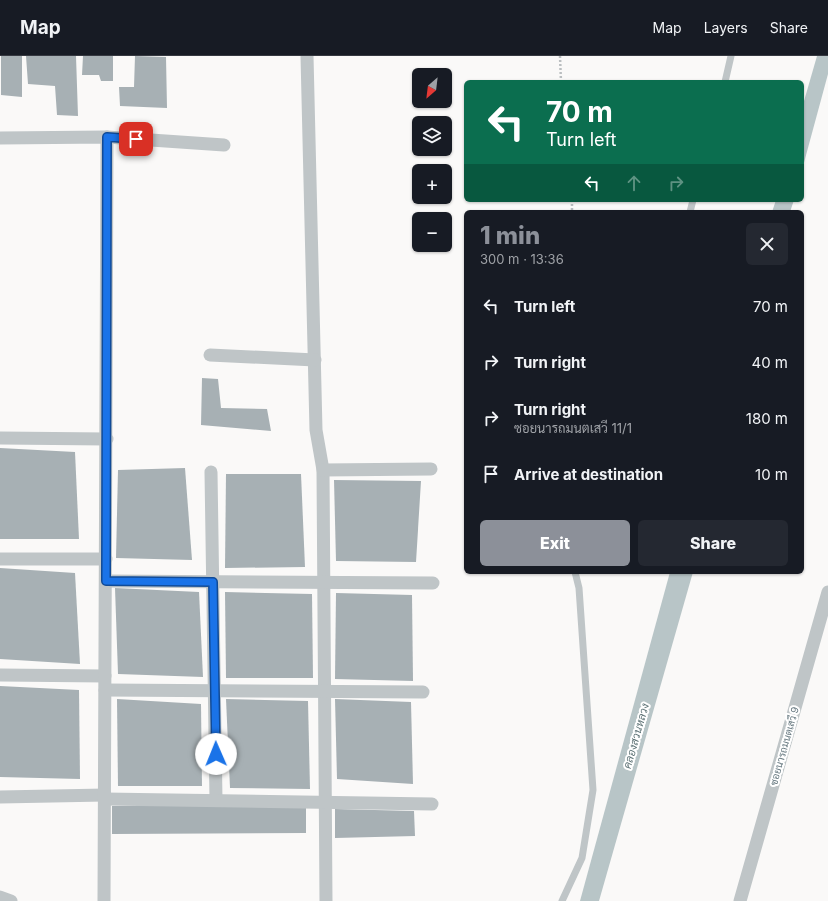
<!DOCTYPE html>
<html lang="en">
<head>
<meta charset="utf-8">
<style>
  body { margin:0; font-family:Inter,Sarabun,sans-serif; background:#242831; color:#f1f3f6; height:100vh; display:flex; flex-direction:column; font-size:15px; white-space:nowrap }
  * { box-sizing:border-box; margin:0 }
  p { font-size:13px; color:#9ea1a6 }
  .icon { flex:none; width:22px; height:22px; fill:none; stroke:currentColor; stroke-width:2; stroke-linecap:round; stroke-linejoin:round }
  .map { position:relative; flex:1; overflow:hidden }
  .drawer { position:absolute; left:464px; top:154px; width:340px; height:364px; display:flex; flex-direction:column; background:#171b24; border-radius:6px; box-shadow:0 1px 3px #0004 }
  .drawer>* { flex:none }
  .top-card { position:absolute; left:464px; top:24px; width:340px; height:122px; border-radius:6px; box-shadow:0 1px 3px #0004; background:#0b6e4f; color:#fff; overflow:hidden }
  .needle { width:26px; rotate:208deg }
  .controls { position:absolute; left:412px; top:12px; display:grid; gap:8px }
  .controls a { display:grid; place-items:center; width:40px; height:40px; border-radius:6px; background:#171b24; box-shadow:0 1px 3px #0004; font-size:20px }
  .pin { position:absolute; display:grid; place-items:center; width:34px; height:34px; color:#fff; margin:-17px; border-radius:8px; box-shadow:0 2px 6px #0006 }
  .me { position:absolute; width:44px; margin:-22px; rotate:359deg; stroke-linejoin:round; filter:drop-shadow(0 0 3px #0008) }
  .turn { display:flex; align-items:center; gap:14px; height:84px; padding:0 16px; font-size:18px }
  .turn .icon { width:52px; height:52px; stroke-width:2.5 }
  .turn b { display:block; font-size:28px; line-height:34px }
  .lanes { display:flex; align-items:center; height:38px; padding:0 16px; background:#0003; justify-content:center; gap:20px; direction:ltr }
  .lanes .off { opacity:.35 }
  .round { display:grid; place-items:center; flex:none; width:42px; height:42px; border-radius:6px; background:#242831 }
  .overview { display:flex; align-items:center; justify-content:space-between; height:68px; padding:0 16px }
  h1 { font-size:24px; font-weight:800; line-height:30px; color:#8c9099 }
  .cta { display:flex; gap:8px; margin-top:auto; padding:8px 16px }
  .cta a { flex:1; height:46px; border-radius:6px; background:#8c9099; color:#fff; font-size:16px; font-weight:800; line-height:46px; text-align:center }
  .cta a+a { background:#242831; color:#f1f3f6 }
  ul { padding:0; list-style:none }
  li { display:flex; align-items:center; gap:12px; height:56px; padding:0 16px }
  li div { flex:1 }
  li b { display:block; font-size:15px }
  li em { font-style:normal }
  header { display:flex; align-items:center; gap:24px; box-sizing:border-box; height:56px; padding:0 20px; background:#171b24; border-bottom:1px solid #363941 }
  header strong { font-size:19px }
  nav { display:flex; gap:22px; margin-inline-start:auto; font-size:14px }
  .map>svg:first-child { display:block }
  .water { fill:#b8c5c7 }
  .building { fill:#a7b0b4 }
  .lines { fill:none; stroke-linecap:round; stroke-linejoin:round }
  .path { stroke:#babec0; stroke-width:2.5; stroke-dasharray:2 2; stroke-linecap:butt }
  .service { stroke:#bfc5c7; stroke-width:7 }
  .minor { stroke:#bfc5c7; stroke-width:13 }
  .route-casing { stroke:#114b97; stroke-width:10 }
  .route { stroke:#1a73e8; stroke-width:7 }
  .labels { text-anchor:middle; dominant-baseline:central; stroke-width:4; stroke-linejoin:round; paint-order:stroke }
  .street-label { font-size:10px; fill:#677980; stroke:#fff }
  .water-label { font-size:11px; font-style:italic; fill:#627679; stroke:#fff }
</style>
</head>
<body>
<header>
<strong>Map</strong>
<nav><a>Map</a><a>Layers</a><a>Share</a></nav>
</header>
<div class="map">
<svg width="828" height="845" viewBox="0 0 828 845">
  <rect width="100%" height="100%" fill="#faf9f8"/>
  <g class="water">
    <polygon points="817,0 828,0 828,18 802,114 802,52"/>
    <polygon points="776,144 794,144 790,156 772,156"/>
    <polygon points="670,516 693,516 599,845 580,845"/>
  </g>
  <g class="building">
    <polygon points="1,0 22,0 22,41 1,39"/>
    <polygon points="26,0 76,0 78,60 57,59 55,30 28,28"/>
    <polygon points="83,0 113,0 113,25 101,25 99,19 82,19"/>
    <polygon points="135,0 166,1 167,52 120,50 119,31 134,31"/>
    <polygon points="202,322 218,323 221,352 267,353 271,375 201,369"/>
    <polygon points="0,392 75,396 79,483 0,483"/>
    <polygon points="185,412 192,504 116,502 118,414"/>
    <polygon points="226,418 301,418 305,511 225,512"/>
    <polygon points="334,424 421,425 416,506 336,505"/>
    <polygon points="0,512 75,517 80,608 0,603"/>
    <polygon points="115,532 199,536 203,621 118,618"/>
    <polygon points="225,536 312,538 313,622 226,622"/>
    <polygon points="336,537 412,539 413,625 335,623"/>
    <polygon points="0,630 79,634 80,723 0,721"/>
    <polygon points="117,643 201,648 202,730 118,730"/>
    <polygon points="226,643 308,645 310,733 230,732"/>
    <polygon points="335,643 411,646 413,728 337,723"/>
    <polygon points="306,749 306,777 112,778 112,750"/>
    <polygon points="335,753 414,755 415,780 335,782"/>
  </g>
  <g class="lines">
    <g class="path">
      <polyline points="560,0 561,26"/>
      <polyline points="572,144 572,156"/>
    </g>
    <g class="service">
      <polyline points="725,26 731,0"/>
      <polyline points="690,156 693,144"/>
      <polyline points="562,845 582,802 593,734 579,532 575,516"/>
    </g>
    <g class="minor">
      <polyline points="307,0 316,374 323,414 326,845"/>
      <polyline points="0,82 107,81 224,89"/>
      <polyline points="210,299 315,304"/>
      <polyline points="0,382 107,383"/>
      <polyline points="323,414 431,413"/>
      <polyline points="211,416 216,744"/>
      <polyline points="0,503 106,503"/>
      <polyline points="106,525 433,527"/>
      <polyline points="0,619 105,620"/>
      <polyline points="105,634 423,636"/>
      <polyline points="0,741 105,739"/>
      <polyline points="105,743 432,748"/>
      <polyline points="0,841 11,845"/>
      <polyline points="104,845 107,81"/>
      <polyline points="740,845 828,536"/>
    </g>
  </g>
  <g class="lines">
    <g class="route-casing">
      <polyline id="route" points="136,83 107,81 106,525 213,526 216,698"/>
    </g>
    <use href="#route" class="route"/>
  </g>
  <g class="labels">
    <g class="street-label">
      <text transform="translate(784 690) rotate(-74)">ซอยนารถมนตเสวี 9</text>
    </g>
    <g class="water-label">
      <text transform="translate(636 680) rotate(-74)">คลองสวนหลวง</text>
    </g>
  </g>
</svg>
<div class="controls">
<a><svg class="needle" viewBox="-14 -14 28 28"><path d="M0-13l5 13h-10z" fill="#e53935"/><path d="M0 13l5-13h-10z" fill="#9ea1a6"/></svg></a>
<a><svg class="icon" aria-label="layers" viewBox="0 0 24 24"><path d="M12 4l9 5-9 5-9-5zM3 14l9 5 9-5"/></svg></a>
<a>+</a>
<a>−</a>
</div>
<div class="pin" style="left:136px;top:83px;background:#d93025"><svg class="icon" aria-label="arrive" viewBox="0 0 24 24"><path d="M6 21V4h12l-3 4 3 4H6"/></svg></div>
<svg class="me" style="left:216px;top:698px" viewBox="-20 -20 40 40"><circle r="19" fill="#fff"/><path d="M0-13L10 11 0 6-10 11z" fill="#1a73e8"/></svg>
<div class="top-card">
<div class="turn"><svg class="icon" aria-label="left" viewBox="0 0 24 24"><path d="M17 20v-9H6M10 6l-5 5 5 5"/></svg><div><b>70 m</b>Turn left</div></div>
<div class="lanes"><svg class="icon" aria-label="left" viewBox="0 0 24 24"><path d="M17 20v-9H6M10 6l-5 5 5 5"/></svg><svg class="icon off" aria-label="ahead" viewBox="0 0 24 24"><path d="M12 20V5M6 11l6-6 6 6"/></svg><svg class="icon off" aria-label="right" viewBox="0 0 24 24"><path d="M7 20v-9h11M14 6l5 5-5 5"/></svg></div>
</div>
<section class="drawer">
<div class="overview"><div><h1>1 min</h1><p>300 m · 13:36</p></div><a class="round"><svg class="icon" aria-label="close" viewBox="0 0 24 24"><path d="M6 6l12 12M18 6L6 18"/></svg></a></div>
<ul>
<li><svg class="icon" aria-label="left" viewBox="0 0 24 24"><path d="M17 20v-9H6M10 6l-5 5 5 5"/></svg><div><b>Turn left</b></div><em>70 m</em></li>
<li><svg class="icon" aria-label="right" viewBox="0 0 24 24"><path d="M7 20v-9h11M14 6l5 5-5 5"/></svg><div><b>Turn right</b></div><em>40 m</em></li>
<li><svg class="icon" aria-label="right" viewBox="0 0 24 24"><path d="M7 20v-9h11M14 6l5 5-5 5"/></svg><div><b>Turn right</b><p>ซอยนารถมนตเสวี 11/1</p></div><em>180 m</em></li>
<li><svg class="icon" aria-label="arrive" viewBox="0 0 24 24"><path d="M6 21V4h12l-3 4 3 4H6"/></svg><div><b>Arrive at destination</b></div><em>10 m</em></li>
</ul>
<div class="cta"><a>Exit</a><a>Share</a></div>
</section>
</div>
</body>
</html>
